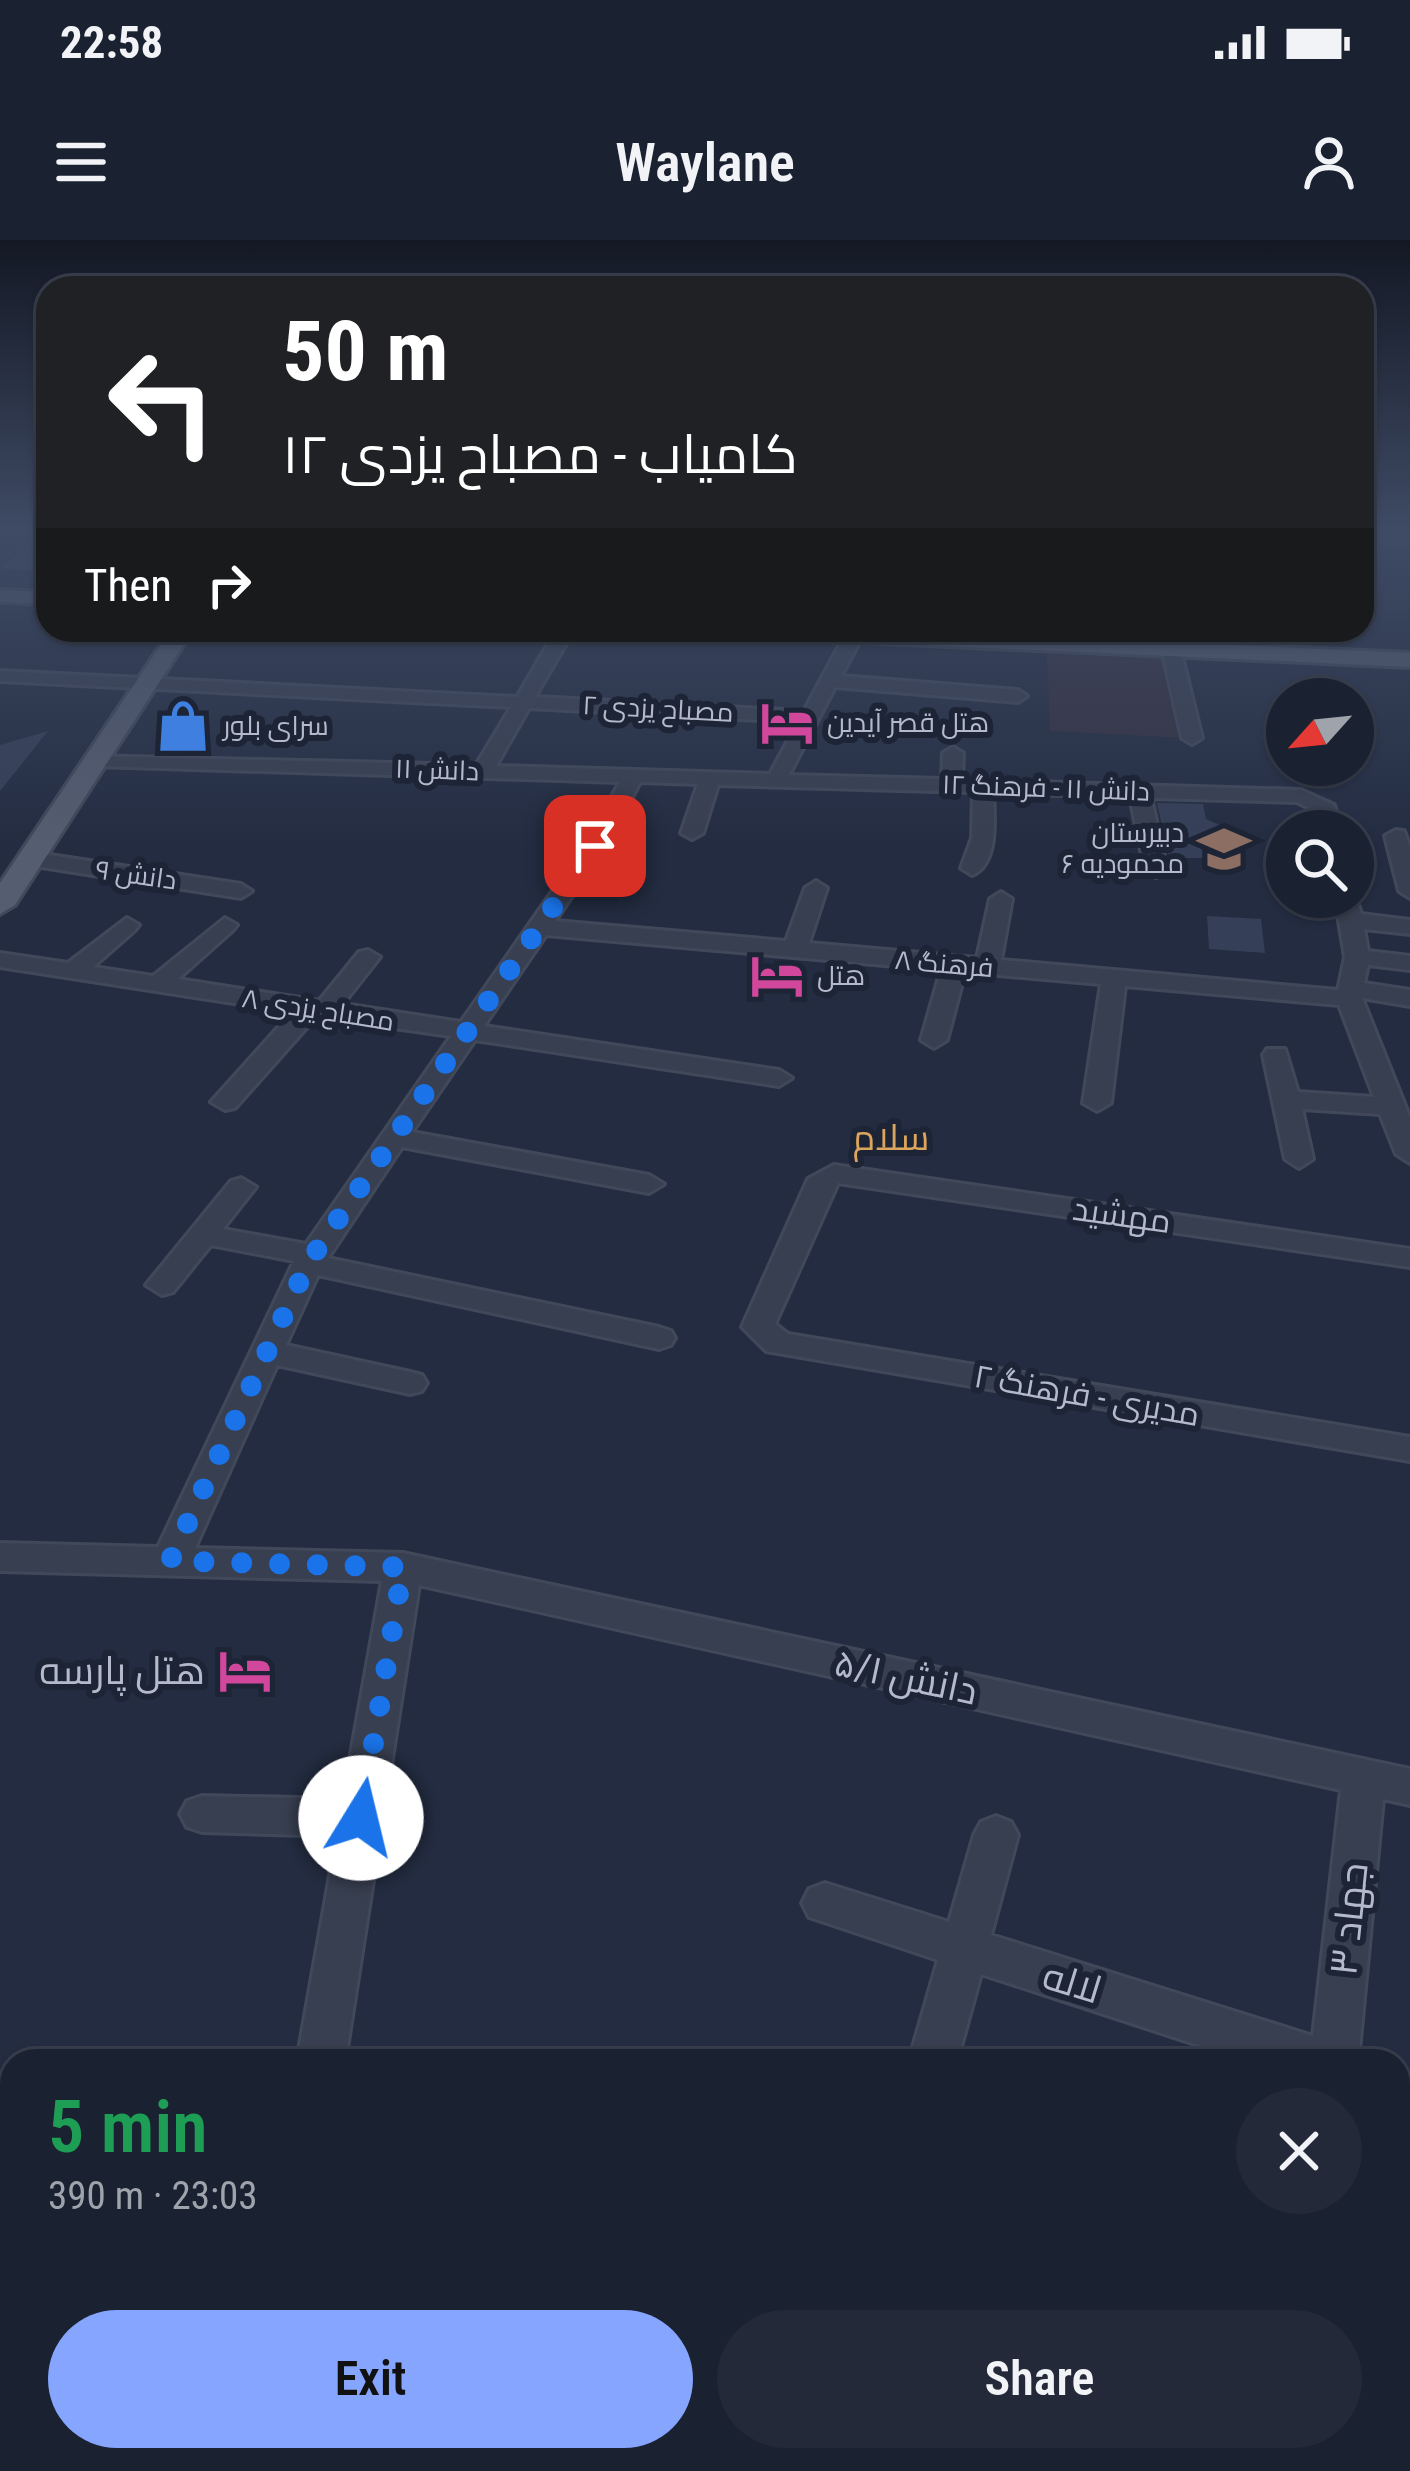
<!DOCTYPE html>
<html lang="en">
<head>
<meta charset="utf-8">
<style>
  body { margin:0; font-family:"Roboto Condensed",Cairo,sans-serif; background:#232939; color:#f1f3f6; height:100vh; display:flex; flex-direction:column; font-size:45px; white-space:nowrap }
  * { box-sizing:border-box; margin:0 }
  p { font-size:39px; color:#9fa3ab }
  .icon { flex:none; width:66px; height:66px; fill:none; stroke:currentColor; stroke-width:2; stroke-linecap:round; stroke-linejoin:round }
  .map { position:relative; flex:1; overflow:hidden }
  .drawer { position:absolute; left:0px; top:1809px; width:1410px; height:423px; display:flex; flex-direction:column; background:#1a2131; border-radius:36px 36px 0 0; box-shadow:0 3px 9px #0004,0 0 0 3px #383e4d }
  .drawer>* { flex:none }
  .top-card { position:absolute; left:36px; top:36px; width:1338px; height:366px; border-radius:36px; box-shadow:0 3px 9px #0004,0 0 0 3px #383e4d; background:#202124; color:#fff; overflow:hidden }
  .needle { width:78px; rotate:243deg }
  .fabs { position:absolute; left:1266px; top:438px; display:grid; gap:24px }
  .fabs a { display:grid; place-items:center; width:108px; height:108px; border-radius:50%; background:#1a2131; box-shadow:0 3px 9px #0004,0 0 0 3px #383e4d; font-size:60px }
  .pin { position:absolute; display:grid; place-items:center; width:102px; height:102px; color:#fff; margin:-51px; border-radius:24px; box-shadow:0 6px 18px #0006 }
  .me { position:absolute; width:132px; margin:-66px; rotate:9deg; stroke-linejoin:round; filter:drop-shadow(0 0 9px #0008) }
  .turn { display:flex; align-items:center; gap:42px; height:252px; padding:0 48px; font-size:54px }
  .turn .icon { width:156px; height:156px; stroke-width:2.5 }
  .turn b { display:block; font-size:84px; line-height:102px }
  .then { display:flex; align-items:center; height:114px; padding:0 48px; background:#0003; gap:24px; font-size:45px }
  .round { display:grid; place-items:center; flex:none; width:126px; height:126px; border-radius:63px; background:#232939 }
  .summary { display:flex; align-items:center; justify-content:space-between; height:204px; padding:0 48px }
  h1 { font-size:72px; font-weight:600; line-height:90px; color:#1e9e55 }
  .button { display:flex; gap:24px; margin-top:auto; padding:24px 48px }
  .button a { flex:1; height:138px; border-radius:72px; background:#86a5fe; color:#111; font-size:48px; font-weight:600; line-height:138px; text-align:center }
  .button a+a { background:#232939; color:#f1f3f6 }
  .status { display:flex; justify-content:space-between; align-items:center; height:84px; padding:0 60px; background:#1a2131; direction:ltr }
  .status svg { height:33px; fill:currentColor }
  header { display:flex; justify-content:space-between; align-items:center; height:156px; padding:0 48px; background:#1a2131; font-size:54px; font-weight:600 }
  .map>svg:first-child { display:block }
  .medical { fill:#343041 }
  .building { fill:#353f57 }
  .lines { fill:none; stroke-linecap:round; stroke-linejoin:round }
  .minor-casing { stroke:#41485a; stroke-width:6 }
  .major-casing { stroke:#41485a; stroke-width:6 }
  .minor { fill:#383f50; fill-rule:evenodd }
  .major { fill:#555d70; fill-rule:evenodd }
  .route { stroke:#1a73e8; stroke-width:21; stroke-dasharray:0 37.8 }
  .labels { text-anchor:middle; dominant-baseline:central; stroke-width:12; stroke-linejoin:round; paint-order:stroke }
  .far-street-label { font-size:27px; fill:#b4bacb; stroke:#1c2436 }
  .far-poi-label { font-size:27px; fill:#b4bacb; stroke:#1c2436; text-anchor:start }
  .street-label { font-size:33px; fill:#b4bacb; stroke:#1c2436 }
  .neighbourhood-label { font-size:36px; fill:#dca55e; stroke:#1c2436 }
  .near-poi-label { font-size:39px; fill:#b4bacb; stroke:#1c2436; text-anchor:end }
  .near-street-label { font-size:39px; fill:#b4bacb; stroke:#1c2436 }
</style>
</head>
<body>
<div class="status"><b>22:58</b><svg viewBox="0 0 49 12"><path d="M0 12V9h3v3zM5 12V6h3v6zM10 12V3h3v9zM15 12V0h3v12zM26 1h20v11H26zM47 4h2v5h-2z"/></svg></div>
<header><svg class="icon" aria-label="menu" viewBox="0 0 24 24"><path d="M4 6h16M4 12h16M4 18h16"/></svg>Waylane<svg class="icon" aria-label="person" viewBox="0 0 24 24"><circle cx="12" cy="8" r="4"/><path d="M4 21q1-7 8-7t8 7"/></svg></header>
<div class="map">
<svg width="1410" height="2231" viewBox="0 0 1410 2231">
  <rect width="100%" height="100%" fill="#232c41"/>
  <polygon class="medical" points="1047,414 1168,419 1183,498 1050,491"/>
  <g class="building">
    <polygon points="44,292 48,292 48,331 0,329"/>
    <polygon points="48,491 0,551 0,505"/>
    <polygon points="1157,563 1203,564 1206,579 1233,591 1215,599 1220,618 1169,618"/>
    <polygon points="1207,676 1261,679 1265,713 1209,709"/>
  </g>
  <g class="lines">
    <g class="minor-casing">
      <g id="minor">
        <polygon points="1362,292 1410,294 1410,304 1362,299"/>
        <path d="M556,390H574L535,457L804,471L845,395L853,390L863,395L841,436L1018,450L1027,456L1018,462L835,447L789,535L942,539L943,513L953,507L963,513L962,540L1301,550L1334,565L1342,591H1320L1317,572L1297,562L1151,558L1167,630L1156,637L1145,630L1130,557L993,553C994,578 999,624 972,635L961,628L972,598L973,552L718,545L703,593L692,599L681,593L698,544L640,542L606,606L555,681L786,701L805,648L816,641L827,648L809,703L977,718L990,659L1001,652L1012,659L1001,720L1338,750L1345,717L1335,657H1353L1354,652L1361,674L1410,680V694L1364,689L1368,711L1410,716V730L1368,725L1364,743L1410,750V766L1362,758L1410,878V923L1396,914L1380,874L1302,869L1313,919L1299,928L1285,919L1263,815L1267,809H1285L1298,852L1374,857L1339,765L1125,746L1111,863L1097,871L1083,863L1101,744L965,732L947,800L934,808L921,800L941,730L546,695L484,786L779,830L792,838L779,846L475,800L412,892L649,935L664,944L649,953L402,907L328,1018L659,1087L671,1091L675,1098L671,1105L659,1109L318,1035L286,1105L410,1132L422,1135L427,1143L422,1151L410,1154L277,1125L195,1308L403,1313L1410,1529V1565L1383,1559L1358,1821H1247L981,1734L957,1821H909L938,1720L809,1677L802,1663L809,1649L825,1643L949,1682L974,1595L981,1582L996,1576L1011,1582L1018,1595L991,1695L1313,1796L1341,1550L419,1345L345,1821H297L337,1596L202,1592L187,1587L180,1574L187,1561L202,1556L343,1559L382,1341L0,1331V1303L158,1307L294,1021L211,1005L173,1052L162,1055L146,1045L231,941L241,938L256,947L223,989L306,1004L451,796L316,777L235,868L225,870L211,862L292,772L0,727V713L68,723L127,678L139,685L135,690L93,727L153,736L225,678L237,685L233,690L178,739L319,761L359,712L368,710L380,717L343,764L461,782L584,606L620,542L96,526L89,524V516L476,525L511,467L0,441V431L517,457ZM529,468L798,482L770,534L496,526Z"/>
        <polygon points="1194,390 1212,390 1202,399 1196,398"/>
        <polygon points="1171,404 1180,409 1202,498 1192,504 1182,498 1162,409"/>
        <polygon points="1396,590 1404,591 1410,608 1410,658 1399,651 1385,596"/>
        <polygon points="30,612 241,644 252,651 241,658 22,624 22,614"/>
        <polygon points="834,925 1410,1009 1410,1027 838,943 775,1084 788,1094 1410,1197 1410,1221 766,1111 742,1087 808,939"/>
        <polygon points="226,2220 284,2220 282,2231 224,2231"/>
        <polygon points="1157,2220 1244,2220 1249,2231 1162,2231"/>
        <polygon points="1264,2220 1322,2220 1321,2231 1263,2231"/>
      </g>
    </g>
    <g class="major-casing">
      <g id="major">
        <polygon points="0,350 48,352 48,364 0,362"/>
        <polygon points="171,390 193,390 15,665 0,674 0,643"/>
        <polygon points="741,390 896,390 1410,413 1410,427 752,397"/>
      </g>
    </g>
    <use href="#minor" class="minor"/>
    <use href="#major" class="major"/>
  </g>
  <linearGradient id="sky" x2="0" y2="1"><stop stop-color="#131824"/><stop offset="0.48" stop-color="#3f4b65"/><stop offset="1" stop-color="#3f4b65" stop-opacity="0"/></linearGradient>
  <rect width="1410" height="605" fill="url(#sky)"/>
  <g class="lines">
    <polyline class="route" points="361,1578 403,1327 170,1321 308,1023 595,606"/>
  </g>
  <defs>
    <g id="hotel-bare" transform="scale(4.14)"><path d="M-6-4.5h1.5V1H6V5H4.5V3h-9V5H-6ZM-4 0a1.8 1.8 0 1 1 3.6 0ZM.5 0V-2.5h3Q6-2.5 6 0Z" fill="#d1479c" stroke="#1c2436" stroke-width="2.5" paint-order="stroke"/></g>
    <g id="shop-bare" transform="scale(4.14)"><path d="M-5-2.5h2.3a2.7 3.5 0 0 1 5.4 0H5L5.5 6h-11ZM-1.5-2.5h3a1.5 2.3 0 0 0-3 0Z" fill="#3f7fe0" stroke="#1c2436" stroke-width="2.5" paint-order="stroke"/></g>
    <g id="school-bare" transform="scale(4.14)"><path d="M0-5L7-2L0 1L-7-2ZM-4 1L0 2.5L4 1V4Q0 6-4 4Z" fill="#8d6e63" stroke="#1c2436" stroke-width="2.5" paint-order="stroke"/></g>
  </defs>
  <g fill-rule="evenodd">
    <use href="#hotel-bare" x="787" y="483"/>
    <use href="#shop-bare" x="183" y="486"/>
    <use href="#school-bare" x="1224" y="609"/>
    <use href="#hotel-bare" x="777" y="736"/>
    <use href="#hotel-bare" x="245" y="1431"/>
  </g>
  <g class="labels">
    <g class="far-street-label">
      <text transform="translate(658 469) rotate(3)">مصباح یزدی ۲</text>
      <text transform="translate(437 530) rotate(2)">دانش ۱۱</text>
      <text transform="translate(1046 548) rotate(2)">دانش ۱۱ - فرهنگ ۱۲</text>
      <text transform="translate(136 635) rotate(8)">دانش ۹</text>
      <text transform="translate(944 724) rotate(5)">فرهنگ ۸</text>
      <text transform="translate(318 770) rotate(9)">مصباح یزدی ۸</text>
    </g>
    <g class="far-poi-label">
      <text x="827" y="483">هتل قصر آیدین</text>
      <text x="223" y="486">سرای بلور</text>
      <text x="1184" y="593" text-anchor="end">دبیرستان<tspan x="1184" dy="31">محمودیه ۶</tspan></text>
      <text x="817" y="736">هتل</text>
    </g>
    <g class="street-label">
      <text transform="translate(1122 975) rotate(8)">مهشید</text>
      <text transform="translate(1087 1155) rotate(10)">مدیری - فرهنگ ۲</text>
    </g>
    <g class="neighbourhood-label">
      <text x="891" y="898">سلام</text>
    </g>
    <g class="near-poi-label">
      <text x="205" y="1431">هتل پارسه</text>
    </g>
    <g class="near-street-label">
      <text transform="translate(906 1437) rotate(12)">دانش ۵/۱</text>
      <text transform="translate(1349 1679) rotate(-84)">جهاد ۳</text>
      <text transform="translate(1072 1743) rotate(17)">لاله</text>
    </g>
  </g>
</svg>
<div class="fabs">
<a><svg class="needle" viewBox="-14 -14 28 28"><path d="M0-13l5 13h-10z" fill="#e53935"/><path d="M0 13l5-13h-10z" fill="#9fa3ab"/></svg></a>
<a><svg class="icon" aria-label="search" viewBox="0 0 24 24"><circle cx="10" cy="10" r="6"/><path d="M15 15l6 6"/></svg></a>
</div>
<div class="pin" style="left:595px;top:606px;background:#d93025"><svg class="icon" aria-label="arrive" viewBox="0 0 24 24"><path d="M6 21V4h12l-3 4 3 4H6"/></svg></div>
<svg class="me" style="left:361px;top:1578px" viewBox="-20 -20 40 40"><circle r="19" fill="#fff"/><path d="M0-13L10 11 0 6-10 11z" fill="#1a73e8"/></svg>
<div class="top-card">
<div class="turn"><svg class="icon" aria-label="left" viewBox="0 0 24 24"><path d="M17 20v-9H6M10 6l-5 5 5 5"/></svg><div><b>50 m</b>کامیاب - مصباح یزدی ۱۲</div></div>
<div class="then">Then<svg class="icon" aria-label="right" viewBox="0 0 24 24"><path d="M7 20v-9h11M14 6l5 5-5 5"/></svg></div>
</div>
<section class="drawer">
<div class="summary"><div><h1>5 min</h1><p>390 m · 23:03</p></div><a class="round"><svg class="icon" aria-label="close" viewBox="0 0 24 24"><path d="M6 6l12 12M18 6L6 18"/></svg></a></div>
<div class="button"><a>Exit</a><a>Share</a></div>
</section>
</div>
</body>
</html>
